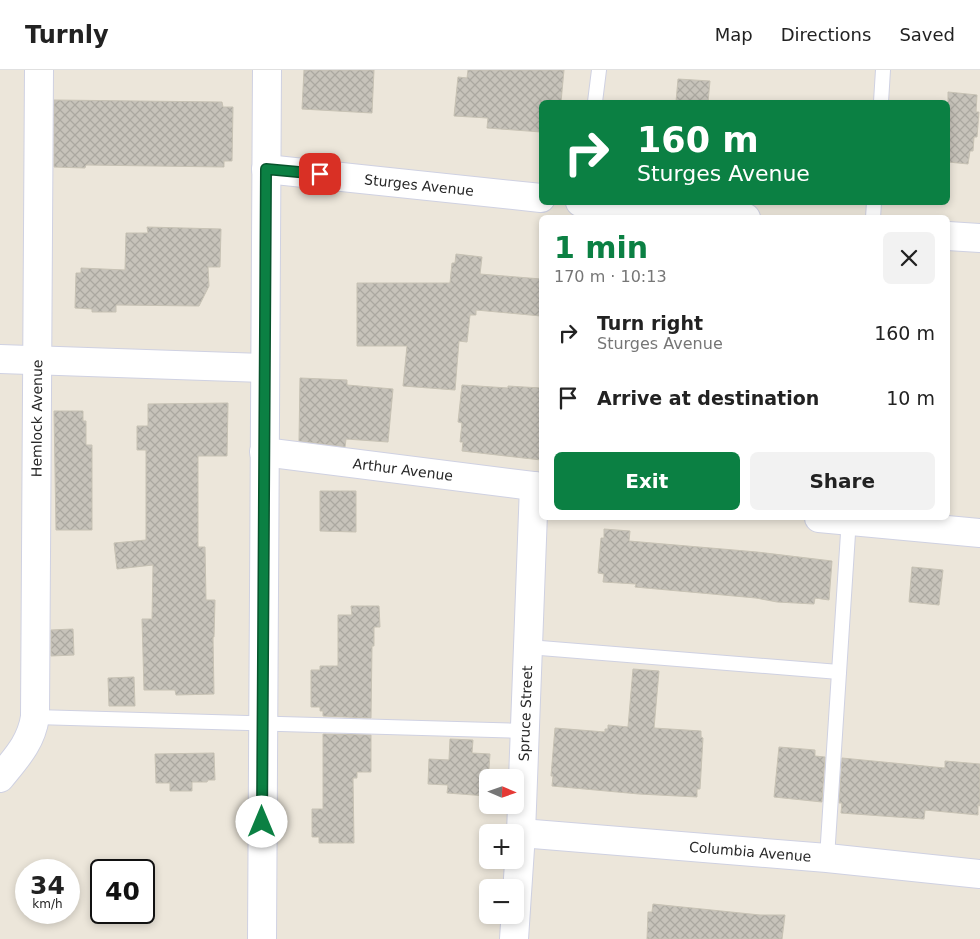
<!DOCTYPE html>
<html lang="en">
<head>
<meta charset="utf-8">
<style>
  body { margin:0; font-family:"DejaVu Sans",sans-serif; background:#f2f2f2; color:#222; height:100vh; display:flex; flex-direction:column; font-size:19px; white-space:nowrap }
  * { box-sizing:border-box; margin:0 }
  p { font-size:16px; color:#767676 }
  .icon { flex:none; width:28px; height:28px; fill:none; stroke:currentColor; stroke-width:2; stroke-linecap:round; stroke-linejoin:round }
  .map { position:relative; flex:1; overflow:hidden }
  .details { position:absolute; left:539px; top:145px; width:411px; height:305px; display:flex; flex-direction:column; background:#fff; border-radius:8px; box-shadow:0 2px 8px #0003 }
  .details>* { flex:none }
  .guide { position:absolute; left:539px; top:30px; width:411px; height:105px; border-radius:8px; box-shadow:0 2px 8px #0003; background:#0b8043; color:#fff; overflow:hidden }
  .needle { width:32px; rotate:92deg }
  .buttons { position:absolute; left:479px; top:699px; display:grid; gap:10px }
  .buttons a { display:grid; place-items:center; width:45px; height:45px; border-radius:8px; background:#fff; box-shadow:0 2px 8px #0003; font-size:25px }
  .speed { position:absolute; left:15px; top:789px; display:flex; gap:10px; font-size:25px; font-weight:700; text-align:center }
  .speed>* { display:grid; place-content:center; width:65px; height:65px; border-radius:50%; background:#fff; box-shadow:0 2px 8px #0003; line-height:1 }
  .speed small { font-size:12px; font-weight:400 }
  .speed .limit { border:2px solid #111; border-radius:8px; background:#fff; color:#111 }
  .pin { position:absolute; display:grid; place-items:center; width:42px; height:42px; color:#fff; margin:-21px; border-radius:10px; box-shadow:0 2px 8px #0006 }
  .me { position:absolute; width:55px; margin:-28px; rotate:0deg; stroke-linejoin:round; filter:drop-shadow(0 0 4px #0008) }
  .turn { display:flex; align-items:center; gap:18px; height:105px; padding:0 15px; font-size:22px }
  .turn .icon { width:65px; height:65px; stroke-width:2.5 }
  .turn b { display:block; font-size:35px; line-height:42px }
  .round { display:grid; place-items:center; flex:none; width:52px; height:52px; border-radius:8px; background:#f2f2f2 }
  .summary { display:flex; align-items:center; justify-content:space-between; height:85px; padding:0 15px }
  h1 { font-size:30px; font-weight:600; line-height:38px; color:#0b8043 }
  .cta { display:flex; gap:10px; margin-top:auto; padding:10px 15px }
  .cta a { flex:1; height:58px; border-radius:8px; background:#0b8043; color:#fff; font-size:20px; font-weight:600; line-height:58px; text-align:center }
  .cta a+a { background:#f2f2f2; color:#222 }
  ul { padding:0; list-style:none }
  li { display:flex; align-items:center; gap:15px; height:65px; padding:0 15px }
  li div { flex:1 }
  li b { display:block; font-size:19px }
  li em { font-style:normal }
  header { display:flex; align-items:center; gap:30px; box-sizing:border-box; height:70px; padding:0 25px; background:#fff; border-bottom:1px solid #e0e0e0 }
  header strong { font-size:24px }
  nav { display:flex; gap:28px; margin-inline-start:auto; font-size:18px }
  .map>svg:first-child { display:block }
  .building { fill:url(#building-cross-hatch); stroke:#c7c2b4 }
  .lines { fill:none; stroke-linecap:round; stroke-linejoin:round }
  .lane-casing { stroke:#cfd1e2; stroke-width:16 }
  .street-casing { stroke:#cfd1e2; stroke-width:30 }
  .secondary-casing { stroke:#cfd1e2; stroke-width:30 }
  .lane { stroke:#fff; stroke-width:14 }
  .street { stroke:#fff; stroke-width:28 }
  .secondary { stroke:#fff; stroke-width:28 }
  .route-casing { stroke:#07532c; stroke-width:12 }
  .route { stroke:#0b8043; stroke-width:9 }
  .labels { text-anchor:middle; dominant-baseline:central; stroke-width:4; stroke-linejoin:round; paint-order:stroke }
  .street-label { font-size:14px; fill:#292929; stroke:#fff }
</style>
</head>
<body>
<header>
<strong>Turnly</strong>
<nav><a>Map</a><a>Directions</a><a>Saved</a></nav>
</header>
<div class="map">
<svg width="980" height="869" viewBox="0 0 980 869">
  <defs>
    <pattern id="building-cross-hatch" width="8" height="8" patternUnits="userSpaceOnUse" patternTransform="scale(1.25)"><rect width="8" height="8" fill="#c7c3ba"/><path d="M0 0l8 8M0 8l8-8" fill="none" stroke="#aba8a0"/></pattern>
  </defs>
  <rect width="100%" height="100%" fill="#ece6da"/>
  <g class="building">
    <polygon points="304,0 374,0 372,43 302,39"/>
    <polygon points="468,0 564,0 561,32 541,32 541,62 487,58 488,48 454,46 458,7 467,8"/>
    <polygon points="678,9 710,11 708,32 676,32"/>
    <polygon points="948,22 977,25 976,42 979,42 977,67 974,67 973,81 970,81 968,94 948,92"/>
    <polygon points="54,30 222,32 223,37 233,37 232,91 224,91 224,97 86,95 85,98 54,97"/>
    <polygon points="147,157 221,159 220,197 208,197 209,216 199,236 116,235 116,242 92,242 92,239 75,238 76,203 81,203 81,198 125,200 126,163 148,163"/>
    <polygon points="456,184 482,187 480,204 541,209 541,246 476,240 476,245 470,245 467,272 459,271 455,320 403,316 407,276 357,276 357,213 450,213 452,193 455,193"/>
    <polygon points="300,308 347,310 347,315 393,319 388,372 346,369 345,377 299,371"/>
    <polygon points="462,315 508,318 508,316 541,318 541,390 462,381 463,372 460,372 462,353 458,352"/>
    <polygon points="228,333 227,386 198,386 198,477 205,477 206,530 215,530 214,567 213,567 214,624 176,625 175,620 144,620 142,549 152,549 153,495 117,499 114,473 146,470 146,380 137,380 137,356 148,356 148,334"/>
    <polygon points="54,341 83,341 83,351 86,351 86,375 92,375 92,460 56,460"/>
    <polygon points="320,421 356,421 356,462 320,461"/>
    <polygon points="604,459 630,461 629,471 757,482 832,491 829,530 815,528 814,534 777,532 756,528 635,517 636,514 603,512 604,504 598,503 601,468 604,468"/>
    <polygon points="912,497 943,500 939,535 909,532"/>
    <polygon points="351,536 379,536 380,557 374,557 374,576 372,576 371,648 323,646 323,641 320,641 320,637 311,637 311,600 320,600 320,596 338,596 338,545 352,545"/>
    <polygon points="73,559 74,585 51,586 51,560"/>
    <polygon points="633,599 659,601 654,658 701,661 701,667 703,668 700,719 697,719 697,727 639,724 552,716 553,706 551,706 555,658 605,662 605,659 608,659 608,655 628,657"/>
    <polygon points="134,607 135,636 109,636 108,608"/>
    <polygon points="323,664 371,665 371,702 357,702 357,708 353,708 354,773 319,773 319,767 312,767 312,739 323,739"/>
    <polygon points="450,669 473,670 472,683 490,684 487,726 447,723 448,715 428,714 429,689 449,690"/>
    <polygon points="779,677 815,680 815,686 825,687 822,732 774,727"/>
    <polygon points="214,683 215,710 208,710 207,712 192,712 192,721 170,721 170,713 156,713 155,684"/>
    <polygon points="842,688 945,698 945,691 980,694 980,736 978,735 978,745 925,740 924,749 841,743 842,733 839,733"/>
    <polygon points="653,834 760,845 785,845 782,869 647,869 648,842 652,842"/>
  </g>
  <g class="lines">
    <g class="lane-casing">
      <g id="lane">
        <polyline points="595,32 599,0"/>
        <polyline points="881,32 883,0"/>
        <polyline points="873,148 874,132"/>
        <polyline points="528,577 839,602"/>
        <polyline points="35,647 525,661"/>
        <polyline points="827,788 849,448"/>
      </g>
    </g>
    <g class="street-casing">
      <g id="street">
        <path id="s1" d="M264,382L541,417"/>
        <polyline points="819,448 980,463"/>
        <path id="s2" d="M0,708C16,688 31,673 35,647L39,0"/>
        <path id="s3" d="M521,763L827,788L980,804"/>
        <path id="s4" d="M514,869L521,763L534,416"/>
      </g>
    </g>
    <g class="secondary-casing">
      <g id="secondary">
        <path id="s5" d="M266,99L541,128"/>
        <polyline points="580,132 746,148"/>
        <polyline points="948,166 980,168"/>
        <polyline points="0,289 265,298"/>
        <polyline points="262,869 267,0"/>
      </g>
    </g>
    <use href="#lane" class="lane"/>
    <use href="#street" class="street"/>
    <use href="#secondary" class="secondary"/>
  </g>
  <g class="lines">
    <g class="route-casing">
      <polyline id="route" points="262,752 266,99 320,104"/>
    </g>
    <use href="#route" class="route"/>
  </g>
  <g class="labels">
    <g class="street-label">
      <text stroke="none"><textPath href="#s5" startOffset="154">Sturges Avenue</textPath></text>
      <text stroke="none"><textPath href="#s2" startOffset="370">Hemlock Avenue</textPath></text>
      <text stroke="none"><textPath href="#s1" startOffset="140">Arthur Avenue</textPath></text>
      <text stroke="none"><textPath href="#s4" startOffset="226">Spruce Street</textPath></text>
      <text stroke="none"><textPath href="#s3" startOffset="230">Columbia Avenue</textPath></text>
    </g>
  </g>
</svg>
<div class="buttons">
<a><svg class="needle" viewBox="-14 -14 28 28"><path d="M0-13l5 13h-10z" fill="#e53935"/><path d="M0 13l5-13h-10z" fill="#767676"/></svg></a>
<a>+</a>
<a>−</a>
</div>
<div class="speed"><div>34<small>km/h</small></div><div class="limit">40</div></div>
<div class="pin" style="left:320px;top:104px;background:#d93025"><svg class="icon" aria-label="arrive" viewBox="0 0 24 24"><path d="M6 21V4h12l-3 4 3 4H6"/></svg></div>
<svg class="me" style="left:262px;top:752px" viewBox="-20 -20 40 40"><circle r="19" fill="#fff"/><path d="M0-13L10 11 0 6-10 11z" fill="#0b8043"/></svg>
<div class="guide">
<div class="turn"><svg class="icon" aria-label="right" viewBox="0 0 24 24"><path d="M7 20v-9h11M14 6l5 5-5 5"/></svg><div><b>160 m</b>Sturges Avenue</div></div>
</div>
<section class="details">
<div class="summary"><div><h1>1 min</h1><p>170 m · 10:13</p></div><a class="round"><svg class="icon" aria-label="close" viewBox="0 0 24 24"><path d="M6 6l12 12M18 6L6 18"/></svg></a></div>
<ul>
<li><svg class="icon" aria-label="right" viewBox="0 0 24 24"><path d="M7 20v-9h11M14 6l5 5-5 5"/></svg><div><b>Turn right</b><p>Sturges Avenue</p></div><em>160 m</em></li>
<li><svg class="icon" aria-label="arrive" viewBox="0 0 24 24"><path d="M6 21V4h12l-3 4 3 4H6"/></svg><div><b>Arrive at destination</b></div><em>10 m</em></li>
</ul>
<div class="cta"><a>Exit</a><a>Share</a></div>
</section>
</div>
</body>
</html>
